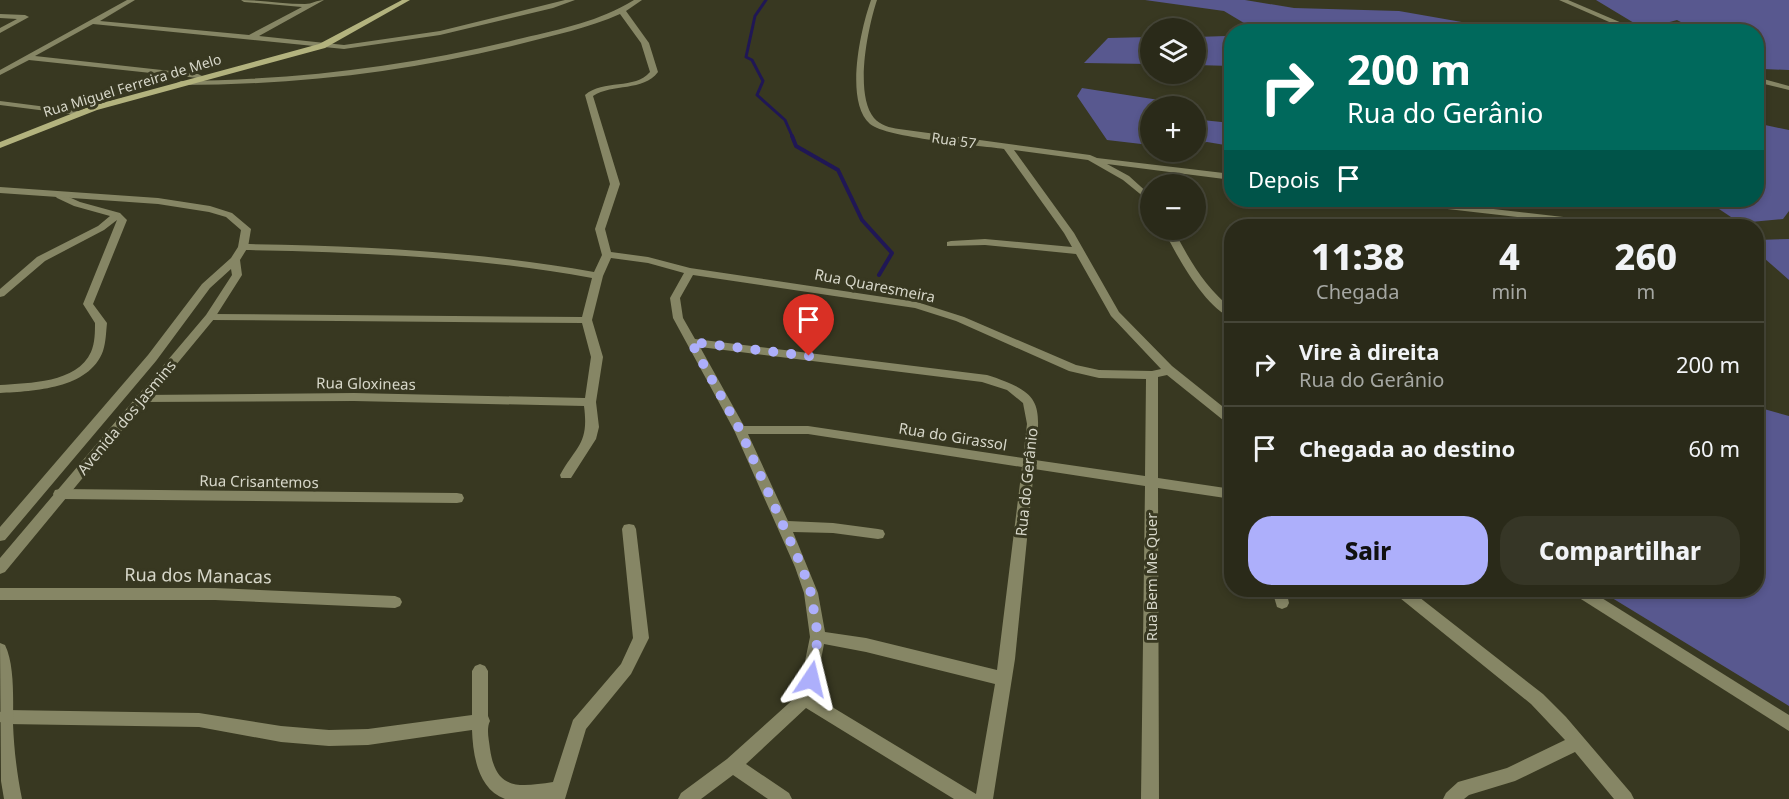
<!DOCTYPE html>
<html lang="pt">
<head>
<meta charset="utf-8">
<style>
  body { margin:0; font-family:"Noto Sans",sans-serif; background:#363626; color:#f1f3f6; height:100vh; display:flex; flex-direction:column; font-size:22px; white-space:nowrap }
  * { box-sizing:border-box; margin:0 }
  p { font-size:20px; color:#a5a7a2 }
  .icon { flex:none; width:33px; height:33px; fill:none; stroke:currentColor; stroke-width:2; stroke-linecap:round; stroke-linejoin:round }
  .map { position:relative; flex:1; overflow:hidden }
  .sheet { position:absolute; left:1224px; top:219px; width:540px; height:378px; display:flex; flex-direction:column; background:#2a2a19; border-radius:24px; box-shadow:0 3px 9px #0003,0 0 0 2px #464638 }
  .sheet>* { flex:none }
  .banner { position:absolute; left:1224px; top:24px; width:540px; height:183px; border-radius:24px; box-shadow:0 3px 9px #0003,0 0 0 2px #464638; background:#00695c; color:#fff; overflow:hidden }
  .controls { position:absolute; left:1140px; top:18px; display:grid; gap:12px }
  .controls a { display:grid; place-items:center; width:66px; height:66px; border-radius:50%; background:#2a2a19; box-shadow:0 3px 9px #0003,0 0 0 2px #464638; font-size:30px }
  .pin { position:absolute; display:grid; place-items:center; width:51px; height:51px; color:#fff; margin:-62px -26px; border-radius:50% 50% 50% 0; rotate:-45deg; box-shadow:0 0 6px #0007 }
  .pin .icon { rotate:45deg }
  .me { position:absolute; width:66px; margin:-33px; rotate:10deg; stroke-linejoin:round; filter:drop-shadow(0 0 4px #0008) }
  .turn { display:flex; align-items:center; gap:21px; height:126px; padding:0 24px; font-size:27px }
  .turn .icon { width:78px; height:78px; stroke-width:2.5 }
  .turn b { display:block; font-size:42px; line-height:51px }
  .then { display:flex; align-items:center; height:57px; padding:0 24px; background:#0003; gap:12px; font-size:22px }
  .eta { display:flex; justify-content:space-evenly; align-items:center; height:102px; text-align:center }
  .eta b { font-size:36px; font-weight:800; line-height:42px }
  .button { display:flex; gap:12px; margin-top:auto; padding:12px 24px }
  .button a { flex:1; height:69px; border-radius:24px; background:#adaffb; color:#111; font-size:24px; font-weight:800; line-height:69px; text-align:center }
  .button a+a { background:#363626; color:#f1f3f6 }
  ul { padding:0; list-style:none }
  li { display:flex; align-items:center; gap:18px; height:84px; padding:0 24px; border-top:2px solid #464638 }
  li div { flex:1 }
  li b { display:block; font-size:22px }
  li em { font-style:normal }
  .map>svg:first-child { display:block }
  .green { fill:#58588f }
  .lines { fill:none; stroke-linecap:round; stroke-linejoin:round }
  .stream-far1 { stroke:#201755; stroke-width:3 }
  .stream { stroke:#201755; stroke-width:4 }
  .minor { fill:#868665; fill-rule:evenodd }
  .tertiary { fill:#868665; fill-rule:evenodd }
  .secondary { fill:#b3b37e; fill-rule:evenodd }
  .route { stroke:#adaffb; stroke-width:10; stroke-dasharray:0 18 }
  .labels { text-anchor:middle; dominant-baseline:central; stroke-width:6; stroke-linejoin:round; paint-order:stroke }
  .far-street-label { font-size:14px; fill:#d7d7c9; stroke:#383821 }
  .street-label { font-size:15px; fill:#d7d7c9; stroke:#383821 }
  .near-street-label { font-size:18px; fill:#d7d7c9; stroke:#383821 }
</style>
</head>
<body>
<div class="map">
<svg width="1789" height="799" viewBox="0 0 1789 799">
  <rect width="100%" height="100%" fill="#383821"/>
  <g class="green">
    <polygon points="1145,0 1245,0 1294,8 1399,11 1513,31 1233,31 1244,23 1224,11"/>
    <polygon points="1596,0 1789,0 1789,70 1763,69 1757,65 1756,32 1698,31 1677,20 1644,29"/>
    <polygon points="1231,33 1231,66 1196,65 1196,37 1226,36"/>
    <polygon points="1150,37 1150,64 1084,63 1108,38"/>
    <polygon points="1082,88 1172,102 1179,106 1150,106 1150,145 1107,140 1077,96"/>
    <polygon points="1196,117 1202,120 1231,123 1231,146 1207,142 1196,144"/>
    <polygon points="1765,125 1789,130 1789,211 1783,219 1740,223 1713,205 1691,200 1756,200 1757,127"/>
    <polygon points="1789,239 1789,280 1756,251 1757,240"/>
    <polygon points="1757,407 1789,416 1789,706 1599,590 1756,590"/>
  </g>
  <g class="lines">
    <polyline class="stream-far1" points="766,0 755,16 746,57 752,60 763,81 757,95 785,120 793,138"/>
    <polyline class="stream" points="792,136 796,146 838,170 862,220 892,253 879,275"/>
    <g class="minor">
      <path d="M127,0H135L100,21L249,35L302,7L244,2L241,0C262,0 284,4 305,4C312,4 317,0 324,0L259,36L344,45L440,31L565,0H575L553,8L440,35L344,49L93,24L35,56L198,74L202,76L198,78L29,60L0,75V70Z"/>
      <path d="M634,0H642L626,11L649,43L658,72C643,92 613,83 593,96L620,184L605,229L611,252L648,257L690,268L917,302L964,317L1076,365L1099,370L1152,371L1161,369L1111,316L1076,254L985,245L947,246V242L951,241L985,239L1072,247L1064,233L1004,149C977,145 887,138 870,124C844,101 861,28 871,0H877C868,27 854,94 874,118C880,125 890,128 899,129L1090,155L1097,158L1232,174V180L1107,164L1129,176L1150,195V202L1123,180L1088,160L1014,150L1074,233L1119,312L1172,366L1232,414V425L1228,424L1167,375L1158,377V478L1232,489V499L1158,488L1159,799H1141L1145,486L1034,469L1015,659L993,799H954L806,708L746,764L789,793L792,799H768L733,775L701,799H678L681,793L727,759L798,695L810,637L804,593L795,567L734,430L673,318L670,298L684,273L648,263L611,258L603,276L592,320L603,357L596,402L599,427L596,439L571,478H561L560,475C577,445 589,444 584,406L354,401L138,402L136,399L142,395L354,393L585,398L591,357L582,323L210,320L205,317L210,314L582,317L592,278C477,257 360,252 243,250L238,247L243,244C361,246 478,251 594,272L602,255L595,229L610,184L585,95C603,79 635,90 650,72L641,43L620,14C589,28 554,35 520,44C408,72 296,85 181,85L177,83L181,81C297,80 410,66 523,38C561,29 600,21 634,0ZM693,275L915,308L956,321L1069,371L1099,378L1146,379L1145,476L1035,460C1041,404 1044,393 987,375L695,339L683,318L680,298ZM700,347L982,382L1007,390L1023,403L1027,424L1023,458L808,426H744ZM748,434H808L1022,467L997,670L866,638L825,632L818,593L793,532L833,533L878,539L883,538L885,534L883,530L878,529L833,523L788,521ZM824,644L866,652L995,684L976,794L814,696Z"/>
      <polygon points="1559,0 1568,0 1643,32 1632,32"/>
      <polygon points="0,14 25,15 29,17 0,33 0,28 17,19 0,18"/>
      <polygon points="1756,77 1789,86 1789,90 1756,82"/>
      <polygon points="0,101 78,111 82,113 78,115 0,105"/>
      <path d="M60,193L80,202L120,213L127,220L93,304L107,323C106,332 106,342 103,351C89,389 34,391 0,393V385C29,383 77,383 91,352C95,343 95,332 95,323L83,304L117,220L104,230L45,261L4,296L0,297V289L37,257L98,226L110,216L74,206L57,198L55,196Z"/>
      <polygon points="1390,200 1415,200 1616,223 1621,226 1595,226 1395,203"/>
      <path d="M1164,230H1174C1189,260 1205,287 1232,309V318C1205,308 1176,255 1164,230Z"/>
      <polygon points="60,489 457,493 462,494 464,498 462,502 457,503 60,499 55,498 53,494 55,490"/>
      <path d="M629,524L634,525L636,529L649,638L631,674L586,729L565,799H505C478,789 473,756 472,730L368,745L329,746L281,742L199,727L6,724L0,722V712L6,710L199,713L281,726L329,730L368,729L472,715V671L475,666L480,664L485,666L488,671V716L490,721C486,729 489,740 490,749C496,791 519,787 553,782L573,720L621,664L633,638L622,529L624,525Z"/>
      <polygon points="0,588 215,588 395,596 400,598 402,602 400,606 395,608 215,600 0,600"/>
      <polygon points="1272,590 1286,590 1289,603 1287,607 1282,609 1277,607"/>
      <polygon points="1393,590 1410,590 1543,694 1566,717 1631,793 1634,799 1614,799 1575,752 1515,781 1469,795 1464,799 1443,799 1446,793 1458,782 1507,768 1565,740 1531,704 1395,594"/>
      <polygon points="1571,590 1589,590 1789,715 1789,731 1573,594"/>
    </g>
    <g class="tertiary">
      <polygon points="0,187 158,198 210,206 232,213 251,229 248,247 240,260 242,275 214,319 5,572 0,574 0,558 206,315 232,275 231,269 210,288 156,361 5,540 0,541 0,527 148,355 202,284 231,258 238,247 241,230 226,217 209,212 158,204 0,193"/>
      <path d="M0,643L5,645C15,665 13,702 13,724C14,750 17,774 22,799H4L1,781Z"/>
    </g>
    <polygon class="secondary" points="402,0 410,0 325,48 97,110 0,148 0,142 91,106 319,44"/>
  </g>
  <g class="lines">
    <polyline class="route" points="809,356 691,342 740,430 802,567 811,593 818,637 811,679"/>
  </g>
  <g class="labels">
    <g class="far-street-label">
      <text transform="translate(132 85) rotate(-17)">Rua Miguel Ferreira de Melo</text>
      <text transform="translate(954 140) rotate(8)">Rua 57</text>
    </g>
    <g class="street-label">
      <text transform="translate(875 285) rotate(11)">Rua Quaresmeira</text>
      <text transform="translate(366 383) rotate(1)">Rua Gloxineas</text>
      <text transform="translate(126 417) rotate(-50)">Avenida dos Jasmins</text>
      <text transform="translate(953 436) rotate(9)">Rua do Girassol</text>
      <text transform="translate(259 481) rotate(1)">Rua Crisantemos</text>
      <text transform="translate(1026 482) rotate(-84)">Rua do Gerânio</text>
      <text transform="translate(1151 577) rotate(-90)">Rua Bem Me Quer</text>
    </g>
    <g class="near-street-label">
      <text transform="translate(198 575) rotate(1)">Rua dos Manacas</text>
    </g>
  </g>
</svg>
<div class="controls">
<a><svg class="icon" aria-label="layers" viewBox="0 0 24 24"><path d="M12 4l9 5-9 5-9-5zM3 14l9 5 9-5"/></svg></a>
<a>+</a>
<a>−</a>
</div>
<div class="pin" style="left:809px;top:356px;background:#d93025"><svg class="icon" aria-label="arrive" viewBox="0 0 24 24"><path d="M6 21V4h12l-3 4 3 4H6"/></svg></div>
<svg class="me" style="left:811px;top:679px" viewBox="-20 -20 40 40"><path d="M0-17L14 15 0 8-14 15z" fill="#adaffb" stroke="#fff" stroke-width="4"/></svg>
<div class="banner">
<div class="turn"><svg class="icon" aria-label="right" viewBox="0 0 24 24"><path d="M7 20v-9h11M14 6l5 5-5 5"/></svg><div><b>200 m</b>Rua do Gerânio</div></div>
<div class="then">Depois<svg class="icon" aria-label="arrive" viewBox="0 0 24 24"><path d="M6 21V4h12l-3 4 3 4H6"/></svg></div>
</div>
<section class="sheet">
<div class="eta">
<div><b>11:38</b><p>Chegada</p></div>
<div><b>4</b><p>min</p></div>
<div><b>260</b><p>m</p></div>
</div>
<ul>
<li><svg class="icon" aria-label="right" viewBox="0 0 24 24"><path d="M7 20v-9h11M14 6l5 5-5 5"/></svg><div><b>Vire à direita</b><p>Rua do Gerânio</p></div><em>200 m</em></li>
<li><svg class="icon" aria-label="arrive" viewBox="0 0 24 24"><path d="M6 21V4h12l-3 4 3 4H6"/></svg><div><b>Chegada ao destino</b></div><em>60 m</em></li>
</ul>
<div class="button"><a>Sair</a><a>Compartilhar</a></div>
</section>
</div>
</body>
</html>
